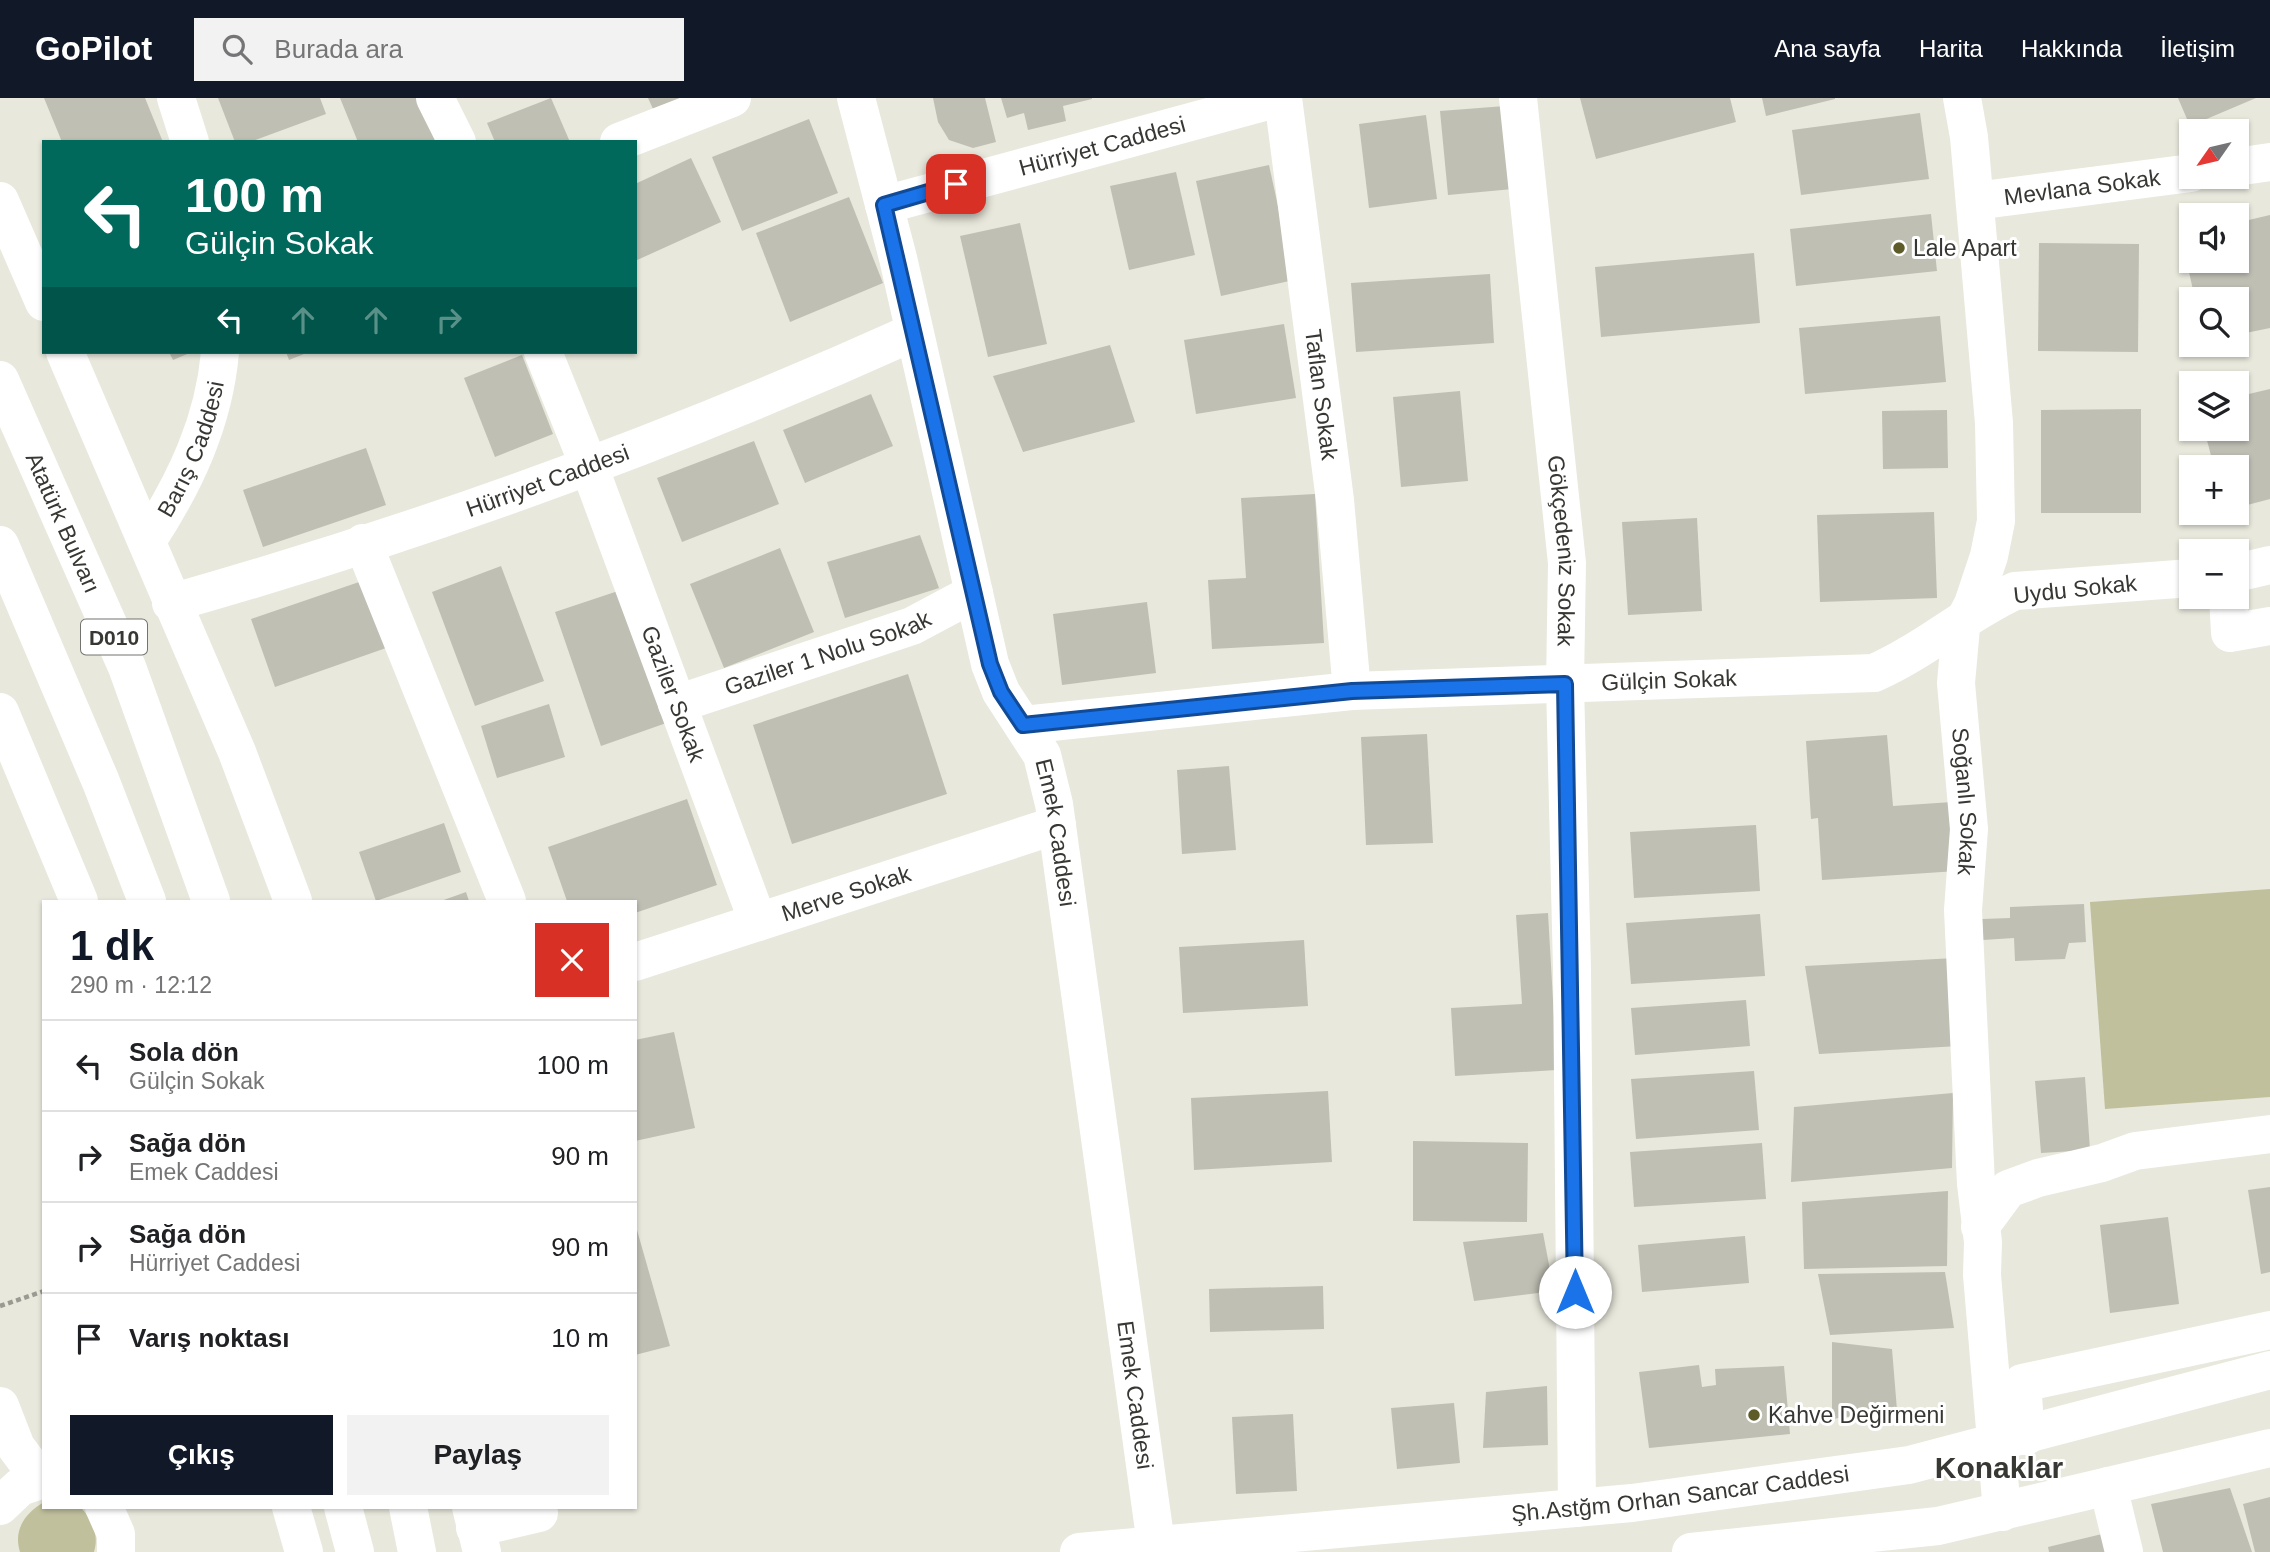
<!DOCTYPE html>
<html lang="tr">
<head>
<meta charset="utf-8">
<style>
  body { margin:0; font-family:Arial,sans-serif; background:#f2f2f2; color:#202124; height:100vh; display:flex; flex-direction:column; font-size:26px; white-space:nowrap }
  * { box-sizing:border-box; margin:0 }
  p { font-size:23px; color:#757577 }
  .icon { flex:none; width:38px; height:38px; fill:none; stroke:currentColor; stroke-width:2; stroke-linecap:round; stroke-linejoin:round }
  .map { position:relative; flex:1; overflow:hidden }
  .panel { position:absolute; left:42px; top:802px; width:595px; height:609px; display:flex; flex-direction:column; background:#fff; border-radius:0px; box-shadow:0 2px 5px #0004 }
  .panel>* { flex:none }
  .top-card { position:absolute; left:42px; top:42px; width:595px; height:214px; border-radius:0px; box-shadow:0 2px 5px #0004; background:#00695c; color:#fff; overflow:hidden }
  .needle { width:46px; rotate:236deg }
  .buttons { position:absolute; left:2179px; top:21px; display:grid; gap:14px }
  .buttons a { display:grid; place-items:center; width:70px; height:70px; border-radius:0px; background:#fff; box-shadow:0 2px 5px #0004; font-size:35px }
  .pin { position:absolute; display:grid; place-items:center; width:60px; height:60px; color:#fff; margin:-30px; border-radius:14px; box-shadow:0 4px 10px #0006 }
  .me { position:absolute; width:77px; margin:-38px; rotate:0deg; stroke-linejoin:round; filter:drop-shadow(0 0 5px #0008) }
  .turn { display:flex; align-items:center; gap:24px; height:147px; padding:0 28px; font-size:32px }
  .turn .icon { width:91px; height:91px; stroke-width:2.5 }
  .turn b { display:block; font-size:49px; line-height:60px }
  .lanes { display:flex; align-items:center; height:66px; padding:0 28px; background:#0003; justify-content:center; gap:35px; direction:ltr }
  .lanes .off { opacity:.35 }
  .round { display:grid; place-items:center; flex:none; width:74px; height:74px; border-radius:0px; background:#f2f2f2 }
  .summary { display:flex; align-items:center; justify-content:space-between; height:119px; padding:0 28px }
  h1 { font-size:42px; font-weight:800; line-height:52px; color:#111827 }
  .primary-button { display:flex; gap:14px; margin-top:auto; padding:14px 28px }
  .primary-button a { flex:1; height:80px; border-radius:0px; background:#111827; color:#fff; font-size:28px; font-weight:800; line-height:80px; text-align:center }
  .primary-button a+a { background:#f2f2f2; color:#202124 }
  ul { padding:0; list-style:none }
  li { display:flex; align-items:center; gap:21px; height:91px; padding:0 28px; border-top:2px solid #e0e0e0 }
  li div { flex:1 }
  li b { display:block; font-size:26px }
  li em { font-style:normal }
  header { display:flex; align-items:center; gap:42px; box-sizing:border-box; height:98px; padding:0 35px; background:#111827; color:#fff }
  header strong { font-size:33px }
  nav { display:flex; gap:38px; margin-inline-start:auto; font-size:24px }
  .search { width:490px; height:63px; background:#f2f2f2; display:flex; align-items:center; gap:18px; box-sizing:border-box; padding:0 24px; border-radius:0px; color:#757577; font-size:26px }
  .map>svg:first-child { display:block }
  .green { fill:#c0c09d }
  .building { fill:#bfbfb4 }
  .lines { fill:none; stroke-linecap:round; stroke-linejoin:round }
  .path { stroke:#9a9a92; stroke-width:4.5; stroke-dasharray:5 3.5; stroke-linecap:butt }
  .minor { stroke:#fff; stroke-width:38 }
  .major { stroke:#fff; stroke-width:38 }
  .highway { stroke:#fff; stroke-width:38 }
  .route-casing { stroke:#114b97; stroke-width:18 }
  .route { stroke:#1a73e8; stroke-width:12 }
  .poi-dot { fill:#5d5b28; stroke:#fff; stroke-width:2.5 }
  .labels { text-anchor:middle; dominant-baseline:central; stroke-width:6; stroke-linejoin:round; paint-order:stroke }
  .shield { fill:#fff; stroke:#737370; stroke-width:2 }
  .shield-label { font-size:21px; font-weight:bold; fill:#373733 }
  .street-label { font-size:23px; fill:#373733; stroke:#fff }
  .poi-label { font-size:23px; fill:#373733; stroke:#fff; text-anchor:start }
  .district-label { font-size:30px; font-weight:bold; fill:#373733; stroke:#fff }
</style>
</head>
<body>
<header>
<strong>GoPilot</strong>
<div class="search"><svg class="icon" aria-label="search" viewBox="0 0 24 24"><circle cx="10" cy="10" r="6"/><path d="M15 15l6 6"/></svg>Burada ara</div>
<nav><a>Ana sayfa</a><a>Harita</a><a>Hakkında</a><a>İletişim</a></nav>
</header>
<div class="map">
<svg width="2270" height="1454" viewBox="0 0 2270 1454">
  <rect width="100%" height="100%" fill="#e8e8dc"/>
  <g class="green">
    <polygon points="2270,791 2270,999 2105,1011 2090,804"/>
    <path d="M44,1404V1409L82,1411C93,1423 99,1437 94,1454H20C13,1432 25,1415 44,1404Z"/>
  </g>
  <g class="building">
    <polygon points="44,0 145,0 163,44 62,44"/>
    <polygon points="218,0 320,0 326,16 250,44 235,44"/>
    <polygon points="340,0 418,0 436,44 358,44"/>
    <polygon points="551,0 570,44 495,44 487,25"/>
    <polygon points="648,0 714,0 659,24"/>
    <polygon points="933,0 985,0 996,44 973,50 949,42 938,24"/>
    <polygon points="1001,0 1092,0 1092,1 1063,8 1066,23 1028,32 1024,15 1007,20"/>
    <polygon points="1580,0 1730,0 1736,24 1596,61"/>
    <polygon points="1762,0 1835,0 1835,1 1766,18"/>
    <polygon points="2178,0 2256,0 2190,28"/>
    <polygon points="1505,8 1513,91 1448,97 1440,13"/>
    <polygon points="1920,15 1929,81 1801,97 1792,32"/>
    <polygon points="1426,17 1437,101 1369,110 1359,26"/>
    <polygon points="809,21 838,95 742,133 712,59"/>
    <polygon points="691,60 721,124 635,163 635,86"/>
    <polygon points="1269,67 1294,182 1221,198 1196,83"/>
    <polygon points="1176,74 1195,157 1129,172 1110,88"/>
    <polygon points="849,99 883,185 790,224 756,135"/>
    <polygon points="1931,116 1937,173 1796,188 1790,131"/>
    <polygon points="2270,117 2270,230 2236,237 2236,201 2195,201 2181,138 2191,136 2191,163 2236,163 2236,125"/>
    <polygon points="1020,125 1047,246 988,259 960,138"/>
    <polygon points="2039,145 2139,146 2138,254 2038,253"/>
    <polygon points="1754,155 1760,225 1601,239 1595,169"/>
    <polygon points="1490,176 1494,245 1356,254 1351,185"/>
    <polygon points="1940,218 1946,284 1805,296 1799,230"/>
    <polygon points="1284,226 1296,300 1196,316 1184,242"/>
    <polygon points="1110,247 1135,324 1023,354 993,278"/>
    <polygon points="169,254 192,254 173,262"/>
    <polygon points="286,254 309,254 289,262"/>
    <polygon points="522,257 553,336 495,359 464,280"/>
    <polygon points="2270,291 2270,401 2236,410 2236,369 2214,369 2204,331 2236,331 2236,299"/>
    <polygon points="1460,293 1468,383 1401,389 1393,299"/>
    <polygon points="871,296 893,348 805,385 783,332"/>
    <polygon points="2141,311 2141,415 2041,415 2041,312"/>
    <polygon points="1947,312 1948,370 1883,371 1882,313"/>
    <polygon points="754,343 779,406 682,444 657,380"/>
    <polygon points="366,350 386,407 263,449 243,392"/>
    <polygon points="1315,396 1324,545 1212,551 1208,482 1246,480 1241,400"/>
    <polygon points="1934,414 1937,500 1820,504 1817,417"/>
    <polygon points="1697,420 1702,513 1628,517 1622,424"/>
    <polygon points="920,437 939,490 845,520 827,464"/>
    <polygon points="780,450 814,534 724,570 690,486"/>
    <polygon points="501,468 544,583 475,608 432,494"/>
    <polygon points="362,483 386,550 275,589 251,521"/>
    <polygon points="627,490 672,623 601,648 555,514"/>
    <polygon points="1147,504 1156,575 1062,587 1053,516"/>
    <polygon points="908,576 947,696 792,746 753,627"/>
    <polygon points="549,606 565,659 497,680 481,628"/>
    <polygon points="1427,636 1433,745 1366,747 1361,639"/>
    <polygon points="1887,637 1893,708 1952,704 1957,773 1822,782 1818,720 1811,721 1806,643"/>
    <polygon points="1229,668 1236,752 1182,756 1177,672"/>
    <polygon points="687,701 717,787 635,815 635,803 567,803 548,749"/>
    <polygon points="444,725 461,774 376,803 359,754"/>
    <polygon points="1756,727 1760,793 1634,800 1630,734"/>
    <polygon points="466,794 469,803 441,803"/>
    <polygon points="2084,806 2086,844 2069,845 2065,861 2015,863 2014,840 1983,842 1982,821 2010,820 2010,809"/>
    <polygon points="1548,815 1557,972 1455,978 1451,910 1522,906 1516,817"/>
    <polygon points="1760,816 1765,878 1631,886 1626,825"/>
    <polygon points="1304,842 1308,908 1183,915 1179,849"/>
    <polygon points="1955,860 1959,948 1819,956 1805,868"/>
    <polygon points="1746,902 1750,948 1635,957 1631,910"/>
    <polygon points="674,934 695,1030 635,1043 635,942"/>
    <polygon points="1754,973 1759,1032 1636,1041 1631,981"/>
    <polygon points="2085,979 2090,1052 2041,1055 2035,983"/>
    <polygon points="1328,993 1332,1064 1194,1072 1191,1000"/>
    <polygon points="1953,995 1952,1070 1791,1084 1794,1009"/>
    <polygon points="1413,1043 1528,1045 1527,1124 1413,1123"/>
    <polygon points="1762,1045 1766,1101 1634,1109 1630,1054"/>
    <polygon points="2270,1089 2270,1174 2261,1176 2248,1092"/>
    <polygon points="1948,1093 1947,1168 1804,1171 1802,1104"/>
    <polygon points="2168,1119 2179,1206 2110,1215 2100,1127"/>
    <polygon points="635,1125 670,1248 635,1257"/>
    <polygon points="1543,1135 1554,1193 1474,1203 1463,1144"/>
    <polygon points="1745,1138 1749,1185 1642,1194 1638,1147"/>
    <polygon points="1945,1174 1954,1230 1830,1237 1818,1176"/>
    <polygon points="1323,1188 1324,1231 1210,1234 1209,1191"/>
    <polygon points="1832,1244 1892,1251 1897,1312 1832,1321"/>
    <polygon points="1699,1267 1702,1289 1716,1287 1715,1271 1784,1268 1790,1336 1649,1350 1639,1274"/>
    <polygon points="1547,1288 1548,1347 1483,1350 1486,1294"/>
    <polygon points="1454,1305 1460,1365 1397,1371 1391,1310"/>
    <polygon points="1293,1316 1297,1393 1236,1396 1232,1319"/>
    <polygon points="2230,1390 2252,1454 2163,1454 2151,1406"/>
    <polygon points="2270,1399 2270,1454 2255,1454 2243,1406"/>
    <polygon points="2102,1436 2106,1454 2049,1454 2048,1449"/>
  </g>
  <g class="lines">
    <polyline class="path" points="0,1208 44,1193"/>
    <g class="minor">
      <polyline points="176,0 190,44"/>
      <polyline points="435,0 457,44"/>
      <path id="s1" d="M856,0L898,160L990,566L1001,594L1042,657L1054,706L1157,1454"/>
      <path id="s2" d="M1283,0L1335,402L1352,593"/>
      <path id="s3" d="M1518,0L1567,465L1565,586L1572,871L1577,1410"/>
      <path id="s4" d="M1962,0L1969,39L1994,325L1996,423L1989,458L1973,506L1961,529L1956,585L1969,731L1963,812L1976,1086L1983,1144L1982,1177L2002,1414"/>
      <polyline points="619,44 732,0"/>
      <polyline points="2236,69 2270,64"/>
      <path id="s5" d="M1975,103L2191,75"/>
      <path id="s6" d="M884,107L1279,0"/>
      <path id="s7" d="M543,254L589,368L758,824"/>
      <path id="s8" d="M147,443C185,385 214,324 220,254"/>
      <polyline points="363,445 507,803"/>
      <polyline points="2236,475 2270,467"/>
      <polyline points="2228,499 2230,535 2270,528"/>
      <path id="s9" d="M171,505C422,434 677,341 914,234"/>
      <path id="s10" d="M677,606L912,528L974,495"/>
      <path id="s11" d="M1023,627L1352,593L1874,575C1924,553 1965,516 2015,493L2191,480"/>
      <path id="s12" d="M635,864L1057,727"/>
      <polyline points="1980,1129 2008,1091 2038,1080 2102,1065 2135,1053 2270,1036"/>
      <polyline points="0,1308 16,1349 40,1381"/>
      <polyline points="2026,1338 2022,1285 2270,1232"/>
      <polyline points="2108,1388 2124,1454"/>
      <polyline points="0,1408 20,1389 44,1381"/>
      <polyline points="104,1409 116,1436 116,1454"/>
      <polyline points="475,1430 539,1415 538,1409"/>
    </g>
    <g class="major">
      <path id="s13" d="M1079,1454L1632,1405L1909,1367L2270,1272"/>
      <polyline points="1691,1454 1938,1428 2270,1350"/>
    </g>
    <g class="highway">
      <polyline points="0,103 44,204"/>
      <polyline points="65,254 237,654 293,803"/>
      <path id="s14" d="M0,282L127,569L211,803"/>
      <polyline points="0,447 101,684 147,803"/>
      <polyline points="0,614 79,803"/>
      <polyline points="291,1409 304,1454"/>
      <polyline points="343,1409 355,1454"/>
      <polyline points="408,1409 417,1454"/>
      <polyline points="471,1409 482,1454"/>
    </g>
  </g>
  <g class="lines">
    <g class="route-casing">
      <polyline id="route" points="956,86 884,107 990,566 1001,594 1023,627 1352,593 1565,586 1575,1194"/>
    </g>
    <use href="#route" class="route"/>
  </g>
  <g class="poi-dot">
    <circle cx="1899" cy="150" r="7"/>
    <circle cx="1754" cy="1317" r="7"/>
  </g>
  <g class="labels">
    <rect class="shield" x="81" y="521.5" width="66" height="35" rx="5"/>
    <g class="shield-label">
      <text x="114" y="539">D010</text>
    </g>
    <g class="street-label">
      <text stroke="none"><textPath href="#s6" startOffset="226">Hürriyet Caddesi</textPath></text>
      <text stroke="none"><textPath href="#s5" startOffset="108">Mevlana Sokak</textPath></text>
      <text stroke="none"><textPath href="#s2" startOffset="299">Taflan Sokak</textPath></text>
      <text stroke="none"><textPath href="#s8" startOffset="103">Barış Caddesi</textPath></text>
      <text stroke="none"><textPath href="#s9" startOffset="396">Hürriyet Caddesi</textPath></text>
      <text stroke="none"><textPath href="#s14" startOffset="156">Atatürk Bulvarı</textPath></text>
      <text stroke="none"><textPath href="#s3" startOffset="455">Gökçedeniz Sokak</textPath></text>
      <text transform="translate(2075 491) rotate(-6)">Uydu Sokak</text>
      <text stroke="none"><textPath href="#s10" startOffset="159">Gaziler 1 Nolu Sokak</textPath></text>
      <text stroke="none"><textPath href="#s11" startOffset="648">Gülçin Sokak</textPath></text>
      <text stroke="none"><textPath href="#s7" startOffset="366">Gaziler Sokak</textPath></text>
      <text stroke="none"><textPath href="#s4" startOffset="712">Soğanlı Sokak</textPath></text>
      <text stroke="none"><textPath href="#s1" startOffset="766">Emek Caddesi</textPath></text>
      <text stroke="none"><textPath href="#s12" startOffset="222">Merve Sokak</textPath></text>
      <text stroke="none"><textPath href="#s1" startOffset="1334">Emek Caddesi</textPath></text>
      <text stroke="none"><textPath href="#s13" startOffset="604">Şh.Astğm Orhan Sancar Caddesi</textPath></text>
    </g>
    <g class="poi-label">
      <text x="1913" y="150">Lale Apart</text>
      <text x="1768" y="1317">Kahve Değirmeni</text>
    </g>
    <g class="district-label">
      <text x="1999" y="1369">Konaklar</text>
    </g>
  </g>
</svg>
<div class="buttons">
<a><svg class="needle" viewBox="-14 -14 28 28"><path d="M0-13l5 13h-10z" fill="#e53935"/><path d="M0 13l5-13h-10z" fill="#757577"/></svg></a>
<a><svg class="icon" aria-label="sound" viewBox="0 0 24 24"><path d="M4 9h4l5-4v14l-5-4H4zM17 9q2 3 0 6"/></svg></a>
<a><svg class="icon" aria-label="search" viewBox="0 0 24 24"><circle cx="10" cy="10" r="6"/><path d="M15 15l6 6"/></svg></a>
<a><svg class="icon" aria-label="layers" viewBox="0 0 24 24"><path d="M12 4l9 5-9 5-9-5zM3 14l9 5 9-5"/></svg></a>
<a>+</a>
<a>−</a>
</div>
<div class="pin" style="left:956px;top:86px;background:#d93025"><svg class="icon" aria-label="arrive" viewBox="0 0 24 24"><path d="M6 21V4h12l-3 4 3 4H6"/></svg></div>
<svg class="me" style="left:1575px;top:1194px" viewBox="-20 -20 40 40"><circle r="19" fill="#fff"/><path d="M0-13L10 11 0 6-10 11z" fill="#1a73e8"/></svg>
<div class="top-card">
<div class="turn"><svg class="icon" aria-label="left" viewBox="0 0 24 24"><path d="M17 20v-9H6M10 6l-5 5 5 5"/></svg><div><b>100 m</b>Gülçin Sokak</div></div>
<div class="lanes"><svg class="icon" aria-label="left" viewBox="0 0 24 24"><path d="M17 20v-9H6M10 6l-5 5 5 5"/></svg><svg class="icon off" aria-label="ahead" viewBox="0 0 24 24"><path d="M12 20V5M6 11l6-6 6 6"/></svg><svg class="icon off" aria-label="ahead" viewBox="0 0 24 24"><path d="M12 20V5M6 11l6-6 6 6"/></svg><svg class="icon off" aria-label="right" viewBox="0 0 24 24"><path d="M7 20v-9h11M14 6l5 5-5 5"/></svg></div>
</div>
<section class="panel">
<div class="summary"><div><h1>1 dk</h1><p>290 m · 12:12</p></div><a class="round" style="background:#d93025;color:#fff"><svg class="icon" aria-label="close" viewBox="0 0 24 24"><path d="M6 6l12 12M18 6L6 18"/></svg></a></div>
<ul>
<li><svg class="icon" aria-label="left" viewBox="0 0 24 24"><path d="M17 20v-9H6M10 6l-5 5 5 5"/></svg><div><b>Sola dön</b><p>Gülçin Sokak</p></div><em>100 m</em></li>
<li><svg class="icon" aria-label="right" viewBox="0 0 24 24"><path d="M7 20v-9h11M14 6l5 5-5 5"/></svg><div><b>Sağa dön</b><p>Emek Caddesi</p></div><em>90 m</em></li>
<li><svg class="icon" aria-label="right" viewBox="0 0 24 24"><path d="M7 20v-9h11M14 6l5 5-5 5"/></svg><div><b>Sağa dön</b><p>Hürriyet Caddesi</p></div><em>90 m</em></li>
<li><svg class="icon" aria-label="arrive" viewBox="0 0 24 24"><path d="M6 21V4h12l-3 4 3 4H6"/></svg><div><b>Varış noktası</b></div><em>10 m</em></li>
</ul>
<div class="primary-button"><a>Çıkış</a><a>Paylaş</a></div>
</section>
</div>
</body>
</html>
